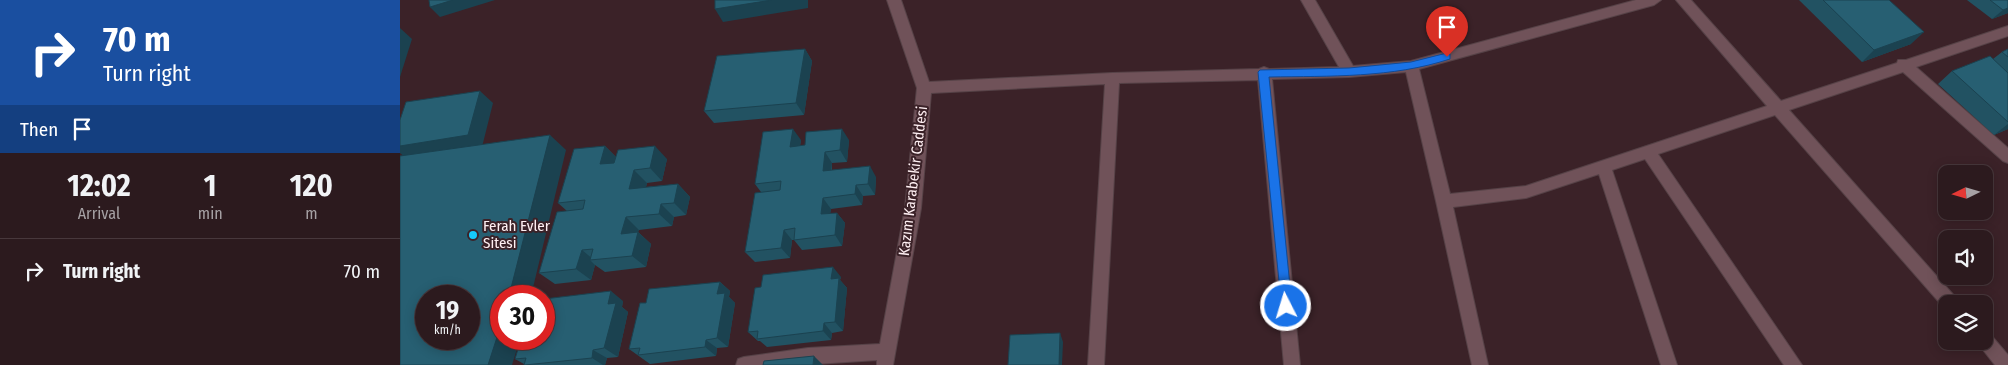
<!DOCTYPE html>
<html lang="en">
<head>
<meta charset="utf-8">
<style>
  body { margin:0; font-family:"Fira Sans Condensed",sans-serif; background:#38272b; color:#f1f3f6; height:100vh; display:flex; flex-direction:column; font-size:19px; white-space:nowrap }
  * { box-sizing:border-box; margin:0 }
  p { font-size:16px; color:#a6a1a4 }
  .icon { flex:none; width:28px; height:28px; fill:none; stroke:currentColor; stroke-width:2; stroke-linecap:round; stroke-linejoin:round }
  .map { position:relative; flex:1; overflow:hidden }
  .panel { display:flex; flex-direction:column; background:#2c1a1e; width:400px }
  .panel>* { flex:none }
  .banner { background:#1a4fa0; color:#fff; overflow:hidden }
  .needle { width:32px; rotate:265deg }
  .fabs { position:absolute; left:1538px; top:165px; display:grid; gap:10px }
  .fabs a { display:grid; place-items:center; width:55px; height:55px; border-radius:10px; background:#2c1a1e; box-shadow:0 2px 12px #0003,0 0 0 1px #48383c; font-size:25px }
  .speed { position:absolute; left:15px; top:285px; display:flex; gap:10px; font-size:25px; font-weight:700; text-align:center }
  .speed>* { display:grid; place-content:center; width:65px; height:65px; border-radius:50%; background:#2c1a1e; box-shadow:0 2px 12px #0003,0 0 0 1px #48383c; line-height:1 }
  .speed small { font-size:12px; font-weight:400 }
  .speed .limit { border:8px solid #d22; background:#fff; color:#111 }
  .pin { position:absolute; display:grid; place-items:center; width:42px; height:42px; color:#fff; margin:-51px -21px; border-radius:50% 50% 50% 0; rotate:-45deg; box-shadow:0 0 5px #0007 }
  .pin .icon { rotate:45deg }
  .me { position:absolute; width:55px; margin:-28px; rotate:355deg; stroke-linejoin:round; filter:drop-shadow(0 0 4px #0008) }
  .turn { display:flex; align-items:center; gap:18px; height:105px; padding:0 20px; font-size:22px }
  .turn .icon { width:65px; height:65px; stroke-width:2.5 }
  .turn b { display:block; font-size:35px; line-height:42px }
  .then { display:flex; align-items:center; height:48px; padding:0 20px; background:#0003; gap:10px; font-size:19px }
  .eta { display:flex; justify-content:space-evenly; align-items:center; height:85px; text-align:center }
  .eta b { font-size:30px; font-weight:700; line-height:35px }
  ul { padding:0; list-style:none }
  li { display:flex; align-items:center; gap:15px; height:65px; padding:0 20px; border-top:1px solid #48383c }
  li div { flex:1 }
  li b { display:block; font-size:19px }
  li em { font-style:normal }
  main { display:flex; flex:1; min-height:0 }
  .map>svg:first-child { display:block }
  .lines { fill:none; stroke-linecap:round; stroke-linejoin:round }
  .minor-casing { stroke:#564247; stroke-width:2 }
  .minor { fill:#705259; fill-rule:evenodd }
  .wall { fill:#225262 }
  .shaded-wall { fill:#1b4250 }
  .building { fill:#275f72; stroke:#1b4250; fill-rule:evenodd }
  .route { fill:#1a73e8; stroke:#114b97 }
  .poi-dot { fill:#15cafb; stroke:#3b2228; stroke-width:2 }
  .labels { text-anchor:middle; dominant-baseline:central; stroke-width:4; stroke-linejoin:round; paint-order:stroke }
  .street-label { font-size:15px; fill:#fff0f3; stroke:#3b2228 }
  .poi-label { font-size:15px; fill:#fff0f3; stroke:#3b2228; text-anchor:start }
</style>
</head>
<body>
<main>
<section class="panel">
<div class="banner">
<div class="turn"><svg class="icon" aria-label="right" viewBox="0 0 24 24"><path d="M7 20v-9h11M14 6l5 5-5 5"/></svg><div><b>70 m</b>Turn right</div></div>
<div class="then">Then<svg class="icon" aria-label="arrive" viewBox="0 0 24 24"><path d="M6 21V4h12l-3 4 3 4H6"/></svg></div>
</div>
<div class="eta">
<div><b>12:02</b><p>Arrival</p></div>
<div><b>1</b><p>min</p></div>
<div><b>120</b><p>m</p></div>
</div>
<ul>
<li><svg class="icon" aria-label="right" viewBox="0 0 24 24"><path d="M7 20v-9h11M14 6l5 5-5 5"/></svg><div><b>Turn right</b></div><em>70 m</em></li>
</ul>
</section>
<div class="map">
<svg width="1608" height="365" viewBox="0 0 1608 365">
  <rect width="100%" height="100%" fill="#3b2228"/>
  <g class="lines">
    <g class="minor-casing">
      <g id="minor">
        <polygon points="487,0 501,0 529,82 712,73 859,69 864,67 869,69 939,67 901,0 915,0 953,66 1011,61 1236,0 1261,0 1254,5 1019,69 1050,194 1126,186 1367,106 1276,0 1291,0 1381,101 1497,63 1498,60 1506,60 1608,26 1608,36 1516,67 1608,148 1608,163 1603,161 1503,72 1389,110 1557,299 1559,304 1546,304 1546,310 1375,115 1258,154 1402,365 1384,365 1245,159 1212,170 1277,365 1261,365 1199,174 1126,198 1053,207 1088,365 1072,365 1036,201 1006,72 949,77 872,79 900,365 884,365 858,80 719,83 704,365 688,365 705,84 531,93 521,208 493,365 477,365 477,360 401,365 336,365 338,359 344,357 408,348 480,344 505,208 517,88"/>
        <polygon points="1584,332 1590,334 1608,355 1608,365 1595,365 1576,341 1584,341"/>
      </g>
    </g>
    <use href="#minor" class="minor"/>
  </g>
  <g class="wall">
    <polygon points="1399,0 1489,0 1511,44 1462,62"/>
    <polygon points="1567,0 1608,0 1608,13 1592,19"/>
    <polygon points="405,49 412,61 404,115 314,123 304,111"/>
    <polygon points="1608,49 1608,129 1594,135 1538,84 1552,71 1593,59 1602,52"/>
    <polygon points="401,140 400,146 449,140 447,162 432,163 432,170 476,177 475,195 463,196 462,205 431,209 430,213 437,213 445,223 442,246 402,250 394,240 392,240 390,258 355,262 345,252 361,192 355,184"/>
    <polygon points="205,146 216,157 267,159 262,181 247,183 246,187 278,184 290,197 286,215 274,217 272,226 239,230 238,232 251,244 246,267 205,272 195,265 191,280 155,284 139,273 167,211 158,203"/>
    <polygon points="441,277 440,280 447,288 443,331 432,333 431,340 367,347 360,341 358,341 348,332"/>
    <polygon points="320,282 330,291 329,297 335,303 328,347 317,348 316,356 250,364 229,349 246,303"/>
    <polygon points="223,301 222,307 228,312 218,357 207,358 205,365 124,365 124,364 115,359"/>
  </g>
  <g class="shaded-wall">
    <polygon points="53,0 95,0 40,17 30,7"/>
    <polygon points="372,0 408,0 408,8 323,22 315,9"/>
    <polygon points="1608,8 1608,13 1592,19 1603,10"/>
    <polygon points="0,28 12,39 0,77"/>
    <polygon points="1524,32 1511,44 1462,62 1474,50"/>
    <polygon points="405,49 412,61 404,115 396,103"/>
    <polygon points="80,91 93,103 82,147 7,159 0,153 0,146"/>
    <polygon points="1608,124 1608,129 1594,135"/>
    <polygon points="393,129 401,140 398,158 390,147"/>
    <polygon points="442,129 449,140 447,162 440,150"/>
    <polygon points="150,135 166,150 131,296 109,296"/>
    <polygon points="205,146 218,159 213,177 200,164"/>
    <polygon points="255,146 267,159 262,181 250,168"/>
    <polygon points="425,152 432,163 430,182 423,171"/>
    <polygon points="470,166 476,177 475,195 468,184"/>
    <polygon points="234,170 247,183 242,202 229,189"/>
    <polygon points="278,184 290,197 286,215 274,203"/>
    <polygon points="456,185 463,196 462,205 455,194"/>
    <polygon points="423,198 431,209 429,225 421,214"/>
    <polygon points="261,204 274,217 272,226 259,214"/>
    <polygon points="437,213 445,223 442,246 435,235"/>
    <polygon points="226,217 239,230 238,232 251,244 246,267 232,256 221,234"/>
    <polygon points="384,230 392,240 390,258 381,248"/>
    <polygon points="182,250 194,260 190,260 195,265 191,280 176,269"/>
    <polygon points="433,267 441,277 440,280 447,288 443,331 435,322 431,279"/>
    <polygon points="320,282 330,291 329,297 335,303 328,347 317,338 317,294"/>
    <polygon points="211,291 223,301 222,307 228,312 218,357 204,348 208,304"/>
    <polygon points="424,323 432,333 431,340 423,331"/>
    <polygon points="101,325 101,339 120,339 112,365 88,365"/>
    <polygon points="660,333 663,342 662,365 659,365"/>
    <polygon points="306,340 317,348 316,356 305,347"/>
    <polygon points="193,350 207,358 205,365 203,365 192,358"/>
    <polygon points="414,356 423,365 413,365"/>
  </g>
  <g class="building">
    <polygon points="29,0 53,0 30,7"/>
    <polygon points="315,0 372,0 315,9"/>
    <polygon points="1423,0 1489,0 1524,32 1474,50"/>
    <polygon points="1590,0 1608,0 1608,8 1603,10"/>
    <polygon points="405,49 396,103 304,111 317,56"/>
    <polygon points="1608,49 1608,57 1602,52"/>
    <polygon points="1590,56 1608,73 1608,122 1552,71"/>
    <polygon points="80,91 68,135 0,146 0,120 6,102"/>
    <polygon points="393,129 390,147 405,145 406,132 442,129 440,150 425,152 423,171 470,166 468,184 456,185 455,194 423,198 421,214 437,213 435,235 394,240 395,228 384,230 381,248 345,252 355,193 380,190 381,181 355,184 363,132"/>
    <path d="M150,135L109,296H101V325L88,365H0V156ZM26,296H69V339H26Z"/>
    <polygon points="205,146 200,164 214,163 218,150 255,146 250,168 234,170 229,189 278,184 274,203 261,204 259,214 226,217 221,234 238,232 232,256 190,260 193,249 182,250 176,269 139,273 157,212 183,209 185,200 158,203 174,149"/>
    <polygon points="433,267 431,279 439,278 435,322 424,323 423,331 357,339 358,331 348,332 355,288 361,287 363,275"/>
    <polygon points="320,282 317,294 325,293 317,338 306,340 305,347 238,355 240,348 229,349 240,303 246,303 249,289"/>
    <polygon points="211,291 208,304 216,303 204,348 193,350 192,358 125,365 124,365 126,358 115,359 121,339 144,339 144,299"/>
    <polygon points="660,333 659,365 608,365 610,335"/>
    <polygon points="414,356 413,365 363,365 364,361"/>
  </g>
  <path class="route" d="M1047,53L1050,54V59C992,78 930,76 869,77L892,306L886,312L882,311L858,72L860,70L949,68L1011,62Z"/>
  <circle class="poi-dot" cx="73" cy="235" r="5"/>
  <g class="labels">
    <g class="street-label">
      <text transform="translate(513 181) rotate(-83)">Kazım Karabekir Caddesi</text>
    </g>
    <g class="poi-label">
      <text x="83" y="226">Ferah Evler<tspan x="83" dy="17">Sitesi</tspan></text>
    </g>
  </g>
</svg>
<div class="fabs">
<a><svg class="needle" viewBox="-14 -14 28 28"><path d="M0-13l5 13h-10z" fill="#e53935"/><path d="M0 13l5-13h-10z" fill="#a6a1a4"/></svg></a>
<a><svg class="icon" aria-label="sound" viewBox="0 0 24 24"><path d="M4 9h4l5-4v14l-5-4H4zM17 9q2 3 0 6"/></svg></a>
<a><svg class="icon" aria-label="layers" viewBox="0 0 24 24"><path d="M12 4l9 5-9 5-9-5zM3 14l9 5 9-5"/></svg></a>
</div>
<div class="speed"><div>19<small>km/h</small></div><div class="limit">30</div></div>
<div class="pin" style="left:1047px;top:57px;background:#d93025"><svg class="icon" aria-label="arrive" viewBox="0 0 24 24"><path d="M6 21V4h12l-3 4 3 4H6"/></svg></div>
<svg class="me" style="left:886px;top:306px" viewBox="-20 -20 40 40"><circle r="17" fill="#1a73e8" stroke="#fff" stroke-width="3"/><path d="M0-11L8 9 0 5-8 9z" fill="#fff"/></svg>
</div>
</main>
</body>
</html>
